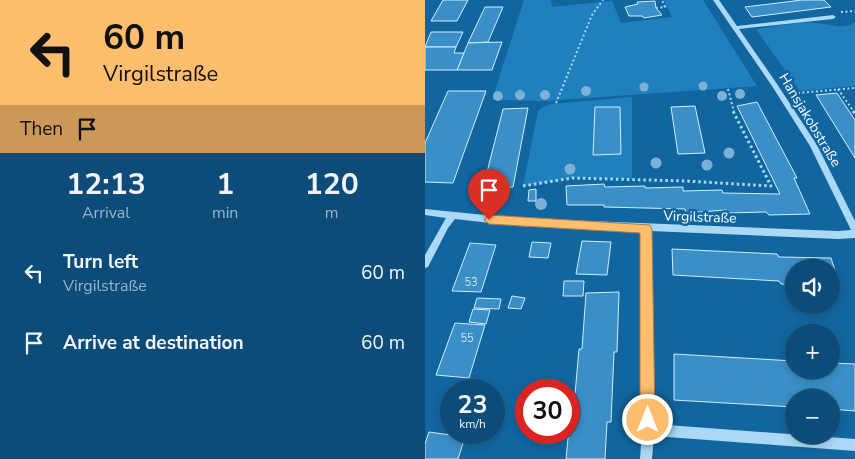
<!DOCTYPE html>
<html lang="en">
<head>
<meta charset="utf-8">
<style>
  body { margin:0; font-family:"Nunito Sans",sans-serif; background:#16537d; color:#f1f3f6; height:100vh; display:flex; flex-direction:column; font-size:19px; white-space:nowrap }
  * { box-sizing:border-box; margin:0 }
  p { font-size:16px; color:#9ab4c6 }
  .icon { flex:none; width:28px; height:28px; fill:none; stroke:currentColor; stroke-width:2; stroke-linecap:round; stroke-linejoin:round }
  .map { position:relative; flex:1; overflow:hidden }
  .panel { display:flex; flex-direction:column; background:#0d4c78; width:425px }
  .panel>* { flex:none }
  .banner { background:#ffbe6e; color:#111; overflow:hidden }
  .tools { position:absolute; left:360px; top:259px; display:grid; gap:10px }
  .tools a { display:grid; place-items:center; width:55px; height:55px; border-radius:50%; background:#0d4c78; box-shadow:0 2px 8px #0003,0 0 0 1px #2d638a; font-size:25px }
  .speed { position:absolute; left:15px; top:379px; display:flex; gap:10px; font-size:25px; font-weight:700; text-align:center }
  .speed>* { display:grid; place-content:center; width:65px; height:65px; border-radius:50%; background:#0d4c78; box-shadow:0 2px 8px #0003,0 0 0 1px #2d638a; line-height:1 }
  .speed small { font-size:12px; font-weight:400 }
  .speed .limit { border:8px solid #d22; background:#fff; color:#111 }
  .pin { position:absolute; display:grid; place-items:center; width:42px; height:42px; color:#fff; margin:-51px -21px; border-radius:50% 50% 50% 0; rotate:-45deg; box-shadow:0 0 5px #0007 }
  .pin .icon { rotate:45deg }
  .me { position:absolute; width:55px; margin:-28px; rotate:0deg; stroke-linejoin:round; filter:drop-shadow(0 0 4px #0008) }
  .turn { display:flex; align-items:center; gap:18px; height:105px; padding:0 20px; font-size:22px }
  .turn .icon { width:65px; height:65px; stroke-width:2.5 }
  .turn b { display:block; font-size:35px; line-height:42px }
  .then { display:flex; align-items:center; height:48px; padding:0 20px; background:#0003; gap:10px; font-size:19px }
  .eta { display:flex; justify-content:space-evenly; align-items:center; height:85px; text-align:center }
  .eta b { font-size:30px; font-weight:700; line-height:35px }
  ul { padding:0; list-style:none }
  li { display:flex; align-items:center; gap:15px; height:70px; padding:0 20px }
  li div { flex:1 }
  li b { display:block; font-size:19px }
  li em { font-style:normal }
  main { display:flex; flex:1; min-height:0 }
  .map>svg:first-child { display:block }
  .green { fill:#2080be }
  .building { fill:#3a8fc7; stroke:#d3edfe }
  .lines { fill:none; stroke-linecap:round; stroke-linejoin:round }
  .path-far1 { stroke:#aad8f5; stroke-width:2; stroke-dasharray:2 2.5; stroke-linecap:butt }
  .path { stroke:#aad8f5; stroke-width:3; stroke-dasharray:2.5 3; stroke-linecap:butt }
  .minor { fill:#aad8f5; fill-rule:evenodd }
  .tree { fill:#7cb0d4 }
  .route { fill:#ffbe6e; stroke:#a67c48 }
  .labels { text-anchor:middle; dominant-baseline:central; stroke-width:5; stroke-linejoin:round; paint-order:stroke }
  .number-label { font-size:11px; fill:#cee3f1 }
  .street-label { font-size:14px; fill:#fff; stroke:#1166a0 }
</style>
</head>
<body>
<main>
<section class="panel">
<div class="banner">
<div class="turn"><svg class="icon" aria-label="left" viewBox="0 0 24 24"><path d="M17 20v-9H6M10 6l-5 5 5 5"/></svg><div><b>60 m</b>Virgilstraße</div></div>
<div class="then">Then<svg class="icon" aria-label="arrive" viewBox="0 0 24 24"><path d="M6 21V4h12l-3 4 3 4H6"/></svg></div>
</div>
<div class="eta">
<div><b>12:13</b><p>Arrival</p></div>
<div><b>1</b><p>min</p></div>
<div><b>120</b><p>m</p></div>
</div>
<ul>
<li><svg class="icon" aria-label="left" viewBox="0 0 24 24"><path d="M17 20v-9H6M10 6l-5 5 5 5"/></svg><div><b>Turn left</b><p>Virgilstraße</p></div><em>60 m</em></li>
<li><svg class="icon" aria-label="arrive" viewBox="0 0 24 24"><path d="M6 21V4h12l-3 4 3 4H6"/></svg><div><b>Arrive at destination</b></div><em>60 m</em></li>
</ul>
</section>
<div class="map">
<svg width="430" height="459" viewBox="0 0 430 459">
  <rect width="100%" height="100%" fill="#1166a0"/>
  <g class="green">
    <polygon points="99,0 126,0 127,7 187,1 196,23 247,17 239,0 278,0 332,86 120,101 67,100"/>
    <path d="M430,22V86L375,91L331,29C349,27 370,22 389,23C402,23 419,31 430,22Z"/>
    <polygon points="207,97 207,179 147,178 98,186 113,111 118,107 127,104"/>
  </g>
  <g class="building">
    <polygon points="18,0 43,0 32,21 6,21"/>
    <polygon points="377,0 399,0 406,7 327,17 320,7"/>
    <polygon points="230,1 231,8 237,15 219,18 217,16 204,16 200,7 213,4 212,2"/>
    <polygon points="60,7 78,7 63,42 43,43"/>
    <polygon points="6,32 38,32 31,47 0,47"/>
    <polygon points="77,42 67,70 32,70 43,43"/>
    <polygon points="0,47 31,47 29,53 39,53 32,70 0,70"/>
    <polygon points="23,91 61,91 28,183 0,182 0,143"/>
    <polygon points="412,93 430,120 430,158 391,95"/>
    <polygon points="332,102 372,178 369,178 385,214 344,215 341,212 302,213 301,210 261,213 260,209 179,207 179,205 142,205 141,186 179,184 180,187 220,186 220,188 258,187 258,191 297,190 298,193 355,194 312,106"/>
    <polygon points="270,106 280,153 253,154 246,107"/>
    <polygon points="170,107 195,107 196,154 168,155"/>
    <polygon points="103,108 88,187 58,188 78,109"/>
    <polygon points="111,189 111,201 103,201 104,190"/>
    <polygon points="157,241 186,242 182,275 151,274"/>
    <polygon points="107,242 126,243 123,258 104,257"/>
    <polygon points="45,243 71,245 56,292 27,291"/>
    <polygon points="247,249 352,254 354,257 406,258 415,286 406,286 406,268 369,268 369,285 356,284 354,281 248,275"/>
    <polygon points="139,281 159,281 158,296 138,296"/>
    <polygon points="194,292 192,352 189,352 186,422 182,422 180,459 141,459 145,417 148,417 154,349 157,349 161,293"/>
    <polygon points="87,296 100,298 96,309 83,308"/>
    <polygon points="52,298 76,299 74,309 49,308"/>
    <polygon points="48,309 65,310 61,324 44,322"/>
    <polygon points="30,323 60,325 44,378 11,375"/>
    <polygon points="249,354 369,361 369,370 406,370 406,363 430,364 430,411 406,409 406,398 369,398 369,407 249,400"/>
    <polygon points="4,432 40,437 33,459 0,459 0,444"/>
  </g>
  <g class="lines">
    <g class="path-far1">
      <polyline points="231,8 240,7 237,0"/>
      <polyline points="416,12 430,11"/>
      <polyline points="303,89 309,112"/>
      <polyline points="413,89 429,112"/>
      <polyline points="373,93 430,88"/>
      <polyline points="131,103 167,15 178,0"/>
    </g>
    <g class="path">
      <polyline points="428,111 430,114"/>
      <polyline points="98,186 147,178 261,181 346,186 308,111"/>
    </g>
    <polygon class="minor" points="288,0 294,0 312,26 408,15 411,17 408,19 314,29 352,84 392,145 430,221 430,238 413,239 225,231 229,424 430,439 430,451 229,436 227,459 215,459 217,430 217,231 91,226 30,219 23,228 3,267 0,268 0,255 21,218 0,215 0,209 91,218 413,231 426,230 385,146 347,86"/>
  </g>
  <g class="tree">
    <circle cx="278" cy="86" r="4.5"/>
    <circle cx="219" cy="87" r="4.5"/>
    <circle cx="161" cy="91" r="5"/>
    <circle cx="315" cy="94" r="5"/>
    <circle cx="95" cy="95" r="5"/>
    <circle cx="120" cy="95" r="5"/>
    <circle cx="73" cy="96" r="5"/>
    <circle cx="297" cy="96" r="5"/>
    <circle cx="304" cy="153" r="5.5"/>
    <circle cx="231" cy="163" r="5.5"/>
    <circle cx="282" cy="165" r="5.5"/>
    <circle cx="145" cy="169" r="5.5"/>
    <circle cx="116" cy="204" r="6"/>
  </g>
  <polygon class="route" points="64,215 225,225 227,229 230,420 228,425 223,427 217,425 215,420 215,233 64,224 59,220"/>
  <g class="labels">
    <g class="number-label">
      <text x="46" y="282">53</text>
      <text x="42" y="338">55</text>
    </g>
    <g class="street-label">
      <text transform="translate(385 120) rotate(59)">Hansjakobstraße</text>
      <text transform="translate(275 217) rotate(2)">Virgilstraße</text>
    </g>
  </g>
</svg>
<div class="tools">
<a><svg class="icon" aria-label="sound" viewBox="0 0 24 24"><path d="M4 9h4l5-4v14l-5-4H4zM17 9q2 3 0 6"/></svg></a>
<a>+</a>
<a>−</a>
</div>
<div class="speed"><div>23<small>km/h</small></div><div class="limit">30</div></div>
<div class="pin" style="left:64px;top:220px;background:#d93025"><svg class="icon" aria-label="arrive" viewBox="0 0 24 24"><path d="M6 21V4h12l-3 4 3 4H6"/></svg></div>
<svg class="me" style="left:223px;top:420px" viewBox="-20 -20 40 40"><circle r="17" fill="#ffbe6e" stroke="#fff" stroke-width="3"/><path d="M0-11L8 9 0 5-8 9z" fill="#fff"/></svg>
</div>
</main>
</body>
</html>
